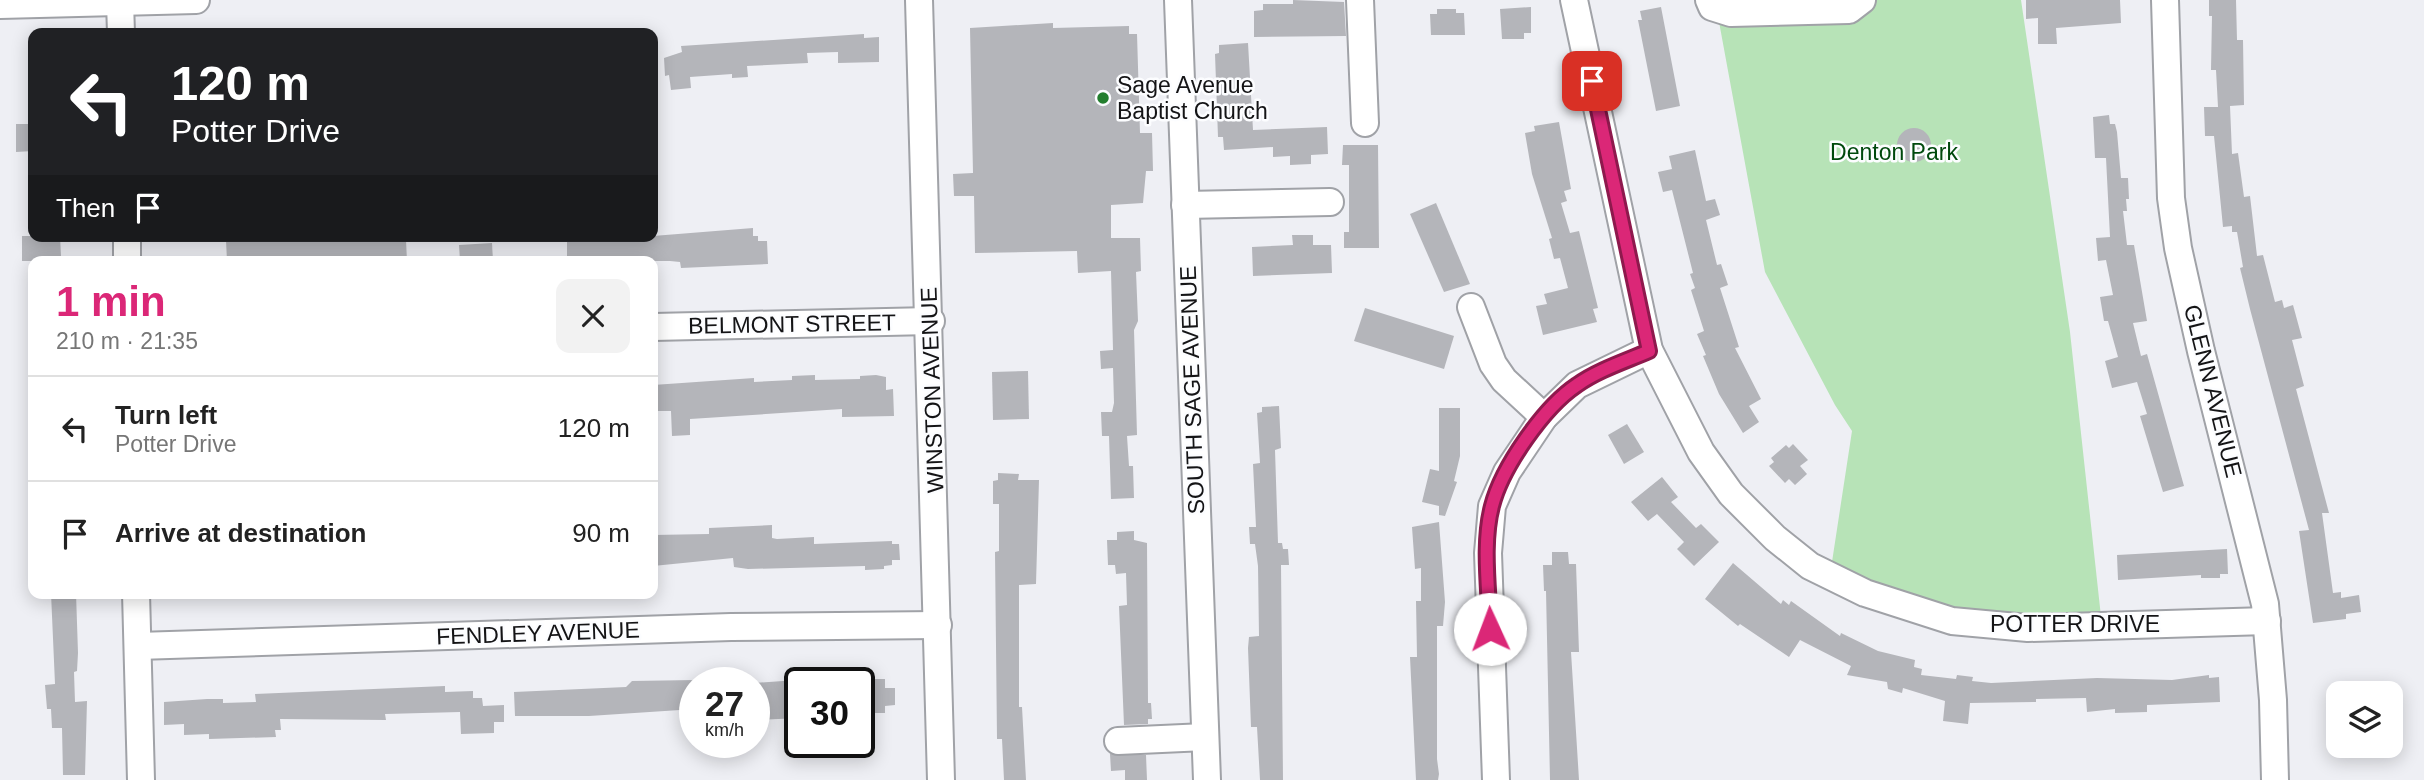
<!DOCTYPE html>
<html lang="en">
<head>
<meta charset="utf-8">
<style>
  body { margin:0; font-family:Helvetica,sans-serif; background:#f2f2f2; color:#222; height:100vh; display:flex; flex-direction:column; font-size:26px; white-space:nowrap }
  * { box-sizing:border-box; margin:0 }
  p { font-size:23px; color:#767676 }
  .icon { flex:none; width:38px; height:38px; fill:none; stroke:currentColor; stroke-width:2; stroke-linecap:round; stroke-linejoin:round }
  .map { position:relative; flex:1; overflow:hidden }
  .drawer { position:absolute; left:28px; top:256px; width:630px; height:343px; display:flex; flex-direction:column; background:#fff; border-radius:14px; box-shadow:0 4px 18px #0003 }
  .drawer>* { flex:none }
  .top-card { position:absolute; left:28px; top:28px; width:630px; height:214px; border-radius:14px; box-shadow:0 4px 18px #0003; background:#202124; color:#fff; overflow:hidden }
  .controls { position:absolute; left:2326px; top:681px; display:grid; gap:14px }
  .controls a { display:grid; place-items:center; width:77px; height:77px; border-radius:14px; background:#fff; box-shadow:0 4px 18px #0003; font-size:35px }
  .speed { position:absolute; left:679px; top:667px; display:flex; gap:14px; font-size:35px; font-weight:700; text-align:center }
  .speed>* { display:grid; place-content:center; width:91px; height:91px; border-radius:50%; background:#fff; box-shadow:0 4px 18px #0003; line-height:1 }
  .speed small { font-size:18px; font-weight:400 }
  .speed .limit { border:4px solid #111; border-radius:10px; background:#fff; color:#111 }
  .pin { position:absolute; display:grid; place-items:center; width:60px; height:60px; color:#fff; margin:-30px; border-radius:14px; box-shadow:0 4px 10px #0006 }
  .me { position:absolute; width:77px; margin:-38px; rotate:358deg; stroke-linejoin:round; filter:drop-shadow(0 0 5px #0008) }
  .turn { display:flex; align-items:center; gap:24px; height:147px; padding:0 28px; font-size:32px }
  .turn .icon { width:91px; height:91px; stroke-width:2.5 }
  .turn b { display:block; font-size:49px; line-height:60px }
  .then { display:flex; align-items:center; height:66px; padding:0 28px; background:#0003; gap:14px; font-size:26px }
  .round { display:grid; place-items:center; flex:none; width:74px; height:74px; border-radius:14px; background:#f2f2f2 }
  .overview { display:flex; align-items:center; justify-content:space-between; height:119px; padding:0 28px }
  h1 { font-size:42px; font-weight:700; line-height:52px; color:#db2777 }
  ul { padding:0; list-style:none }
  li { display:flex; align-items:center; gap:21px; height:105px; padding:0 28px; border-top:2px solid #e0e0e0 }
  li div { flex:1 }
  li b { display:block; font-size:26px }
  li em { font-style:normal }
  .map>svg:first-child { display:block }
  .green { fill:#b7e3b7 }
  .building { fill:#b4b5ba }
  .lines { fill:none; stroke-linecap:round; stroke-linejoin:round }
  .minor-casing { stroke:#a0a2a7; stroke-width:30 }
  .minor { stroke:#fff; stroke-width:26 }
  .route-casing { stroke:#8e194d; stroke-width:18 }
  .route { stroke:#db2777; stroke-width:12 }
  .poi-dot { fill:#237e2e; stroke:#fcfdff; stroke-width:2.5 }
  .labels { text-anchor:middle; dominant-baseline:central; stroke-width:5; stroke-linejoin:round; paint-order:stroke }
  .poi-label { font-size:23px; fill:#141416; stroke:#fcfdff; text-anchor:start }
  .park-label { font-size:23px; fill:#00490d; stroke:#fcfdff }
  .street-label { font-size:23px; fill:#141416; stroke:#fcfdff }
</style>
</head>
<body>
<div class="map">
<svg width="2424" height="780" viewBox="0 0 2424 780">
  <rect width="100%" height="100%" fill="#eeeff4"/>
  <polygon class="green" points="1715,0 2021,0 2070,332 2102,626 2028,628 1830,575 1852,431 1835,405 1765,272"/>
  <g class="building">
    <polygon points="1293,0 1344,2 1346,36 1254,37 1254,11 1263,10 1263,4 1293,4"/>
    <polygon points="2026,0 2120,0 2121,23 2056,28 2057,44 2038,44 2038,18 2026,19"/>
    <polygon points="2209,0 2236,0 2237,40 2243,40 2244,105 2230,106 2232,154 2238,153 2244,197 2250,196 2257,256 2263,255 2275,302 2282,300 2284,308 2293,305 2302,338 2292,340 2304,386 2296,389 2329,513 2322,513 2333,593 2341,592 2341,598 2359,595 2361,612 2346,614 2346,619 2313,623 2299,531 2309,530 2250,309 2240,268 2243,267 2237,232 2232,232 2232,226 2223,227 2214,136 2205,136 2204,107 2218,107 2216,70 2211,70 2212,16 2209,16"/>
    <polygon points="1531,7 1531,33 1524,33 1524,39 1502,39 1500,9"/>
    <polygon points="1661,7 1680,106 1656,111 1638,20 1642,20 1640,11"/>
    <polygon points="1437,9 1456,9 1456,13 1464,13 1465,35 1431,35 1430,14 1437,14"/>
    <polygon points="1053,23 1053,28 1129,26 1129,34 1137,34 1140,133 1152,133 1153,171 1146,171 1143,203 1111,205 1111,238 1140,238 1141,271 1136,272 1138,321 1134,330 1137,435 1127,436 1129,466 1133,466 1134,498 1111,499 1109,436 1102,436 1101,412 1112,412 1114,403 1113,368 1101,369 1100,351 1113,350 1111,271 1078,273 1077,251 975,253 974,196 954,196 953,174 973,173 970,28"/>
    <polygon points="864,34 864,38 879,37 879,62 838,63 838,52 807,53 808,63 747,66 748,77 732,78 732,74 690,77 691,88 671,90 669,75 665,76 664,58 682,52 681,46"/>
    <polygon points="1248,43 1253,130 1327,127 1328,154 1311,155 1311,164 1290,165 1290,156 1273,157 1273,147 1224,150 1223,137 1218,137 1215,54 1219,53 1219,45"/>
    <polygon points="2109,115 2110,124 2115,124 2117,132 2121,178 2128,178 2129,199 2126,199 2127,211 2123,211 2127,245 2134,245 2147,321 2133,323 2141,356 2147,354 2184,486 2163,492 2140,416 2147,414 2137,382 2112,388 2105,361 2118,357 2108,321 2104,321 2100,297 2113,295 2106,260 2098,261 2096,238 2110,237 2106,158 2095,158 2093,117"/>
    <polygon points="1559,122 1571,189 1564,191 1567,201 1561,203 1570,233 1579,231 1598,308 1593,309 1597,322 1543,335 1536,306 1547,304 1544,294 1568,288 1560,258 1554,259 1549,239 1552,238 1532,174 1525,133 1535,131 1534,126"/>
    <polygon points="16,124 33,124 33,151 16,152"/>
    <circle cx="1914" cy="145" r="17"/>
    <polygon points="1343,145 1378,145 1379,248 1344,248 1344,232 1349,232 1349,165 1342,165"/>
    <polygon points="1695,150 1706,201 1715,199 1720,215 1706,220 1717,265 1721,264 1728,285 1720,288 1739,347 1735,348 1761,399 1749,406 1759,422 1743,433 1719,394 1703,356 1706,355 1697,334 1704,331 1691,290 1695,288 1690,274 1693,273 1672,190 1663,192 1658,172 1672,169 1669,156"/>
    <polygon points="1436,203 1470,284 1444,292 1410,214"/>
    <polygon points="753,228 753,236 758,236 758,241 767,241 768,264 681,268 680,262 670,261 567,261 567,236 653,236"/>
    <polygon points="1292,235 1313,235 1313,245 1331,245 1332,273 1253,276 1252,247 1293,245"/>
    <polygon points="22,236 60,236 61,256 55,256 55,261 22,261"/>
    <polygon points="240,236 379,236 379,240 406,240 407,261 227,261 226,240 241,240"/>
    <polygon points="492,243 493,261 460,261 459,245"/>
    <polygon points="1365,308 1454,336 1444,369 1354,341"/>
    <polygon points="1028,371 1029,419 993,420 992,372"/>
    <polygon points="815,375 815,380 860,379 860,376 876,375 886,377 886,390 893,389 894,416 842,417 842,409 690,419 690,435 672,436 671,411 653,411 653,385 754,378 754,382 792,380 792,376"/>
    <polygon points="1279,406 1281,448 1275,450 1278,543 1282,543 1283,549 1288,549 1289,565 1281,565 1283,780 1260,780 1257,727 1251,727 1248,648 1249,637 1259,636 1258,566 1255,544 1250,544 1249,527 1256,527 1253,464 1260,463 1257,413 1262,412 1262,407"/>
    <polygon points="1439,408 1460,408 1460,456 1454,481 1457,482 1445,516 1439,515 1439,506 1422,502 1430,469 1439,471"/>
    <polygon points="1627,424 1644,452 1624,464 1608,435"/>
    <polygon points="1793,444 1808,460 1800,466 1807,474 1795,485 1789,479 1785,483 1769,466 1774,462 1771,458 1786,445 1789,448"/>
    <polygon points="998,473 1019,474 1018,480 1039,480 1036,584 1019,585 1019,707 1022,707 1026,780 1004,780 1002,739 997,739 995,552 999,551 999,504 993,504 993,481 998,480"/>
    <polygon points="1662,477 1678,497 1671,502 1696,528 1701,524 1719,542 1694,566 1677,549 1684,542 1657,514 1648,521 1631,502"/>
    <polygon points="1439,522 1445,602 1443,626 1437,626 1437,759 1439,774 1438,780 1416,780 1410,657 1417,657 1416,601 1421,601 1421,568 1415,569 1412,527"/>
    <polygon points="772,525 772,538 777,539 814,537 814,544 892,541 892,544 899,544 900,560 892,560 892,565 884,566 884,569 865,570 865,566 748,569 734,567 733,558 653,566 653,535 709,534 709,528"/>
    <polygon points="1134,531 1134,540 1147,543 1148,703 1151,703 1152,719 1148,719 1148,724 1124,725 1119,606 1127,605 1126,573 1116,574 1115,565 1108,565 1107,540 1117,540 1117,532"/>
    <polygon points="2227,549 2228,574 2220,574 2220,578 2201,578 2201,575 2118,580 2117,555"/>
    <polygon points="1552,552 1568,552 1569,564 1576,564 1579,652 1571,652 1579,780 1550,780 1546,591 1544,591 1543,565 1552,565"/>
    <polygon points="1733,563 1781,604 1783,600 1789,605 1791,601 1840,636 1841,633 1878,651 1915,660 1914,667 1922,669 1921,675 1956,679 1957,675 1973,677 1972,681 1991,683 2097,678 2172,680 2209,675 2209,678 2219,677 2220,702 2147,705 2147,712 2115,713 2115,709 2087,712 2086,698 2036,699 2036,702 1970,703 1968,724 1943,721 1945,701 1903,688 1902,693 1888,689 1887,682 1847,675 1851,666 1800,640 1789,657 1740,624 1738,626 1705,599"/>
    <polygon points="51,593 76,593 78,653 77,671 74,672 75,702 87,701 85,775 63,775 62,728 52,728 51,709 47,709 45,685 55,684"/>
    <polygon points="859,679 885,679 885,688 895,688 895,705 885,706 885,713 859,713"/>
    <polygon points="695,680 695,709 589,716 515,716 514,692 626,687 632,681"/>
    <polygon points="783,681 800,681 800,718 754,720 754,683"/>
    <polygon points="445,686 445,692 473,691 473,698 482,698 483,706 504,705 504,722 494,722 494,733 461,734 460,712 385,714 386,720 280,719 281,730 275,730 276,737 209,739 209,734 184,735 184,724 164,725 164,702 207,699 223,699 223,703 256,702 255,694"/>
    <polygon points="1110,754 1146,755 1147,780 1125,780 1125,770 1111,771"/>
  </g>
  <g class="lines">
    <g class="minor-casing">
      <g id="minor">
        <polyline points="919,0 941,780"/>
        <polyline points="1178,0 1207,780"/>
        <polyline points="1360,0 1365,123"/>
        <polyline points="1574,0 1649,350 1701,452 1731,494 1775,538 1810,566 1865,593 1952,621 2028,628 2267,621"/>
        <polyline points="1709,0 1712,7 1731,13 1849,10 1862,0"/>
        <polyline points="2165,0 2171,198 2178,248 2201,351 2265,604 2273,700 2275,780"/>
        <polyline points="120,2 121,33"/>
        <polyline points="0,5 196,0"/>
        <polyline points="1185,205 1330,202"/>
        <polyline points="127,236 127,261"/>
        <polyline points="1471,307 1493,364 1504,380 1544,417"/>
        <polyline points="653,327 931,321"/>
        <polyline points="136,593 141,780"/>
        <polyline points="138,646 731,627 938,625"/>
        <polyline points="1118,741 1205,737"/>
        <polyline points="1496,780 1488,553 1492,506 1507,472 1544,417 1577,385 1649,350"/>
      </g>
    </g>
    <use href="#minor" class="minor"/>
  </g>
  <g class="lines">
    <g class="route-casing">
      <path id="route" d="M1490,629C1489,590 1482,544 1492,506C1502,467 1544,407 1577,385C1598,370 1626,361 1649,351L1592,81"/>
    </g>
    <use href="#route" class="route"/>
  </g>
  <circle class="poi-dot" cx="1103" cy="98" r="7"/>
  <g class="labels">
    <g class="poi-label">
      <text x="1117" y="85">Sage Avenue<tspan x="1117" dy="26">Baptist Church</tspan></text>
    </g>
    <g class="park-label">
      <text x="1894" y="152">Denton Park</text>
    </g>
    <g class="street-label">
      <text transform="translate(792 324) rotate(-1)">BELMONT STREET</text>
      <text transform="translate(932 390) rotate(-92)">WINSTON AVENUE</text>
      <text transform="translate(1192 390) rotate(-92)">SOUTH SAGE AVENUE</text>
      <text transform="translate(2213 391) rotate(76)">GLENN AVENUE</text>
      <text x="2075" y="624">POTTER DRIVE</text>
      <text transform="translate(538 633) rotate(-2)">FENDLEY AVENUE</text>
    </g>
  </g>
</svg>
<div class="controls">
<a><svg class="icon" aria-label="layers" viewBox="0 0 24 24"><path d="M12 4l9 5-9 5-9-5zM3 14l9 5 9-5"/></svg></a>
</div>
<div class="speed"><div>27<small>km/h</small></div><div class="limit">30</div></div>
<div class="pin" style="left:1592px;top:81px;background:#d93025"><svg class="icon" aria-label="arrive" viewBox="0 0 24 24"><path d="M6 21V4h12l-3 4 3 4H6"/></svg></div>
<svg class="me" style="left:1490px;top:629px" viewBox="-20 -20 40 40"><circle r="19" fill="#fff"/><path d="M0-13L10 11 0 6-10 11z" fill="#db2777"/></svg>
<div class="top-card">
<div class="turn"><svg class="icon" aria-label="left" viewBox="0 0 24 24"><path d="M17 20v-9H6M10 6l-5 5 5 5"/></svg><div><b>120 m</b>Potter Drive</div></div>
<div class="then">Then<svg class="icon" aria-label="arrive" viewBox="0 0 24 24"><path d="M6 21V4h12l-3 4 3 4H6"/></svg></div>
</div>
<section class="drawer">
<div class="overview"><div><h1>1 min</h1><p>210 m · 21:35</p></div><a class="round"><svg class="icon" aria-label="close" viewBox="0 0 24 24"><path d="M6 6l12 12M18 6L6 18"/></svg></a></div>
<ul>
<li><svg class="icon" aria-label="left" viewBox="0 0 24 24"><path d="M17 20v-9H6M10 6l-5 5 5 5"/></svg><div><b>Turn left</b><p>Potter Drive</p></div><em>120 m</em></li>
<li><svg class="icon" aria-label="arrive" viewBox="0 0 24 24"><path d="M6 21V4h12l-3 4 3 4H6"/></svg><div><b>Arrive at destination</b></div><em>90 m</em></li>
</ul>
</section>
</div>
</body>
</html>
